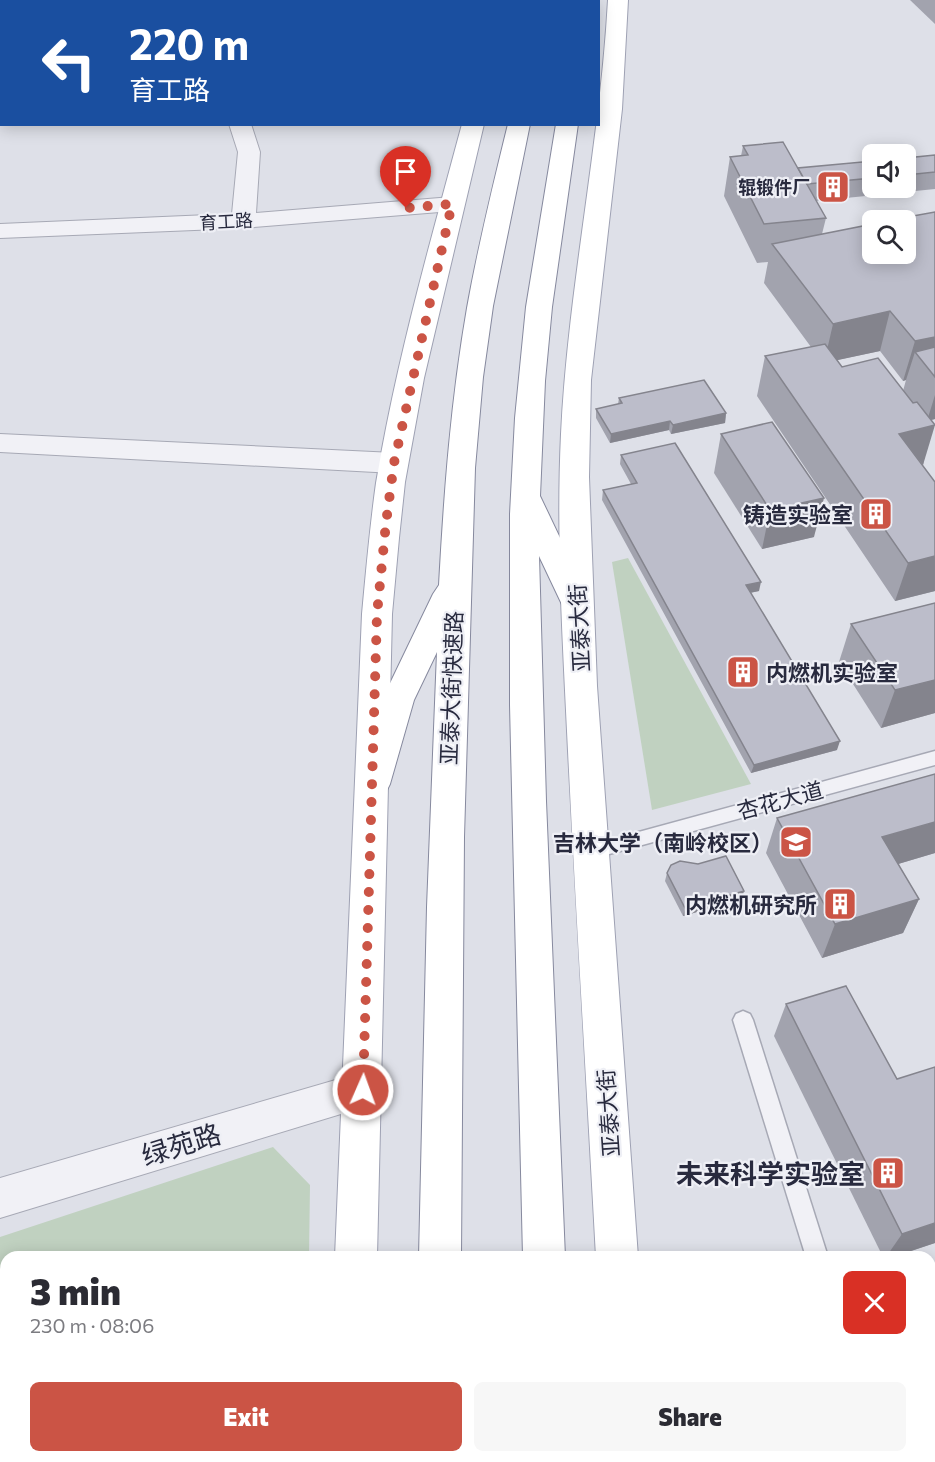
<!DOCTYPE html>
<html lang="en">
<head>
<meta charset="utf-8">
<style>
  body { margin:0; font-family:Commissioner,"Noto Sans SC",sans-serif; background:#f7f7f7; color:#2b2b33; height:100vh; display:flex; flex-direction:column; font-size:22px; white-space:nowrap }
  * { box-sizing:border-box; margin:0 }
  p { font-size:20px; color:#7c7c81 }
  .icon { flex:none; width:33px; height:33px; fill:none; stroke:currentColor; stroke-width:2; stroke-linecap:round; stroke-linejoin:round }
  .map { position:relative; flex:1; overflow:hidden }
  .sheet { position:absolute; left:0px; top:1251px; width:936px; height:212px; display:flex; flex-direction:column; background:#fff; border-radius:18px 18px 0 0; box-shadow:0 3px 15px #0003 }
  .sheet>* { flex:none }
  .hud { position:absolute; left:0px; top:0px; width:600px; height:126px; box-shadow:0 3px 15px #0003; background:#1a4fa0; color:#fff; overflow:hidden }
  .tools { position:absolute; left:862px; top:144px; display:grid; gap:12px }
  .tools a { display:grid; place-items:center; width:54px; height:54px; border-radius:9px; background:#fff; box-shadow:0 3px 15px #0003; font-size:30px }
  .pin { position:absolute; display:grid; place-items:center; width:51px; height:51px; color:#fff; margin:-62px -26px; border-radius:50% 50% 50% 0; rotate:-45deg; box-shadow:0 0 6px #0007 }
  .pin .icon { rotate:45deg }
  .me { position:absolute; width:66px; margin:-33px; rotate:2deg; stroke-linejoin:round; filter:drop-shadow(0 0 4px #0008) }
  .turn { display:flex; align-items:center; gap:21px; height:126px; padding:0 30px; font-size:27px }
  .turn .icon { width:78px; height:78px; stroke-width:2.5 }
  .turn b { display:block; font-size:42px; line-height:51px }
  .round { display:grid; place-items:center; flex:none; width:63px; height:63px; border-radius:9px; background:#f7f7f7 }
  .overview { display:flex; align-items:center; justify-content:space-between; height:102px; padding:0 30px }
  h1 { font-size:36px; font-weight:800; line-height:45px }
  .primary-button { display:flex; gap:12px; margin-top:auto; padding:12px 30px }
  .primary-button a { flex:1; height:69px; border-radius:9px; background:#cb5445; color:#fff; font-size:24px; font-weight:800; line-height:69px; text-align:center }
  .primary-button a+a { background:#f7f7f7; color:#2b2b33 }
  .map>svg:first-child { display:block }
  .green { fill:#c0d1c0 }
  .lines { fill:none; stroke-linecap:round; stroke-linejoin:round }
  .service-casing { stroke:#a7a9b5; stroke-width:3 }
  .minor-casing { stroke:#a7a9b5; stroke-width:2 }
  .primary-casing { stroke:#9ea1b3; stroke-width:2 }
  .trunk-casing { stroke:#86899e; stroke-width:2 }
  .service { fill:#f1f1f6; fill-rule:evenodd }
  .minor { fill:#f1f1f6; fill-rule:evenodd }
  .primary { fill:#fff; fill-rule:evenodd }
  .trunk { fill:#fff; fill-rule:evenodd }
  .wall { fill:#a2a3ae; fill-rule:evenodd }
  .shaded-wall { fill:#84848d }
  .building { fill:#bcbdca; stroke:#84848d; stroke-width:1.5 }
  .route { stroke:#cb5445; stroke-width:10; stroke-dasharray:0 18 }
  .labels { text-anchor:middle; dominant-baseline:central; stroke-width:4.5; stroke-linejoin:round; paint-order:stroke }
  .far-poi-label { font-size:18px; font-weight:bold; fill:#282a3e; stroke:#eeeff5; text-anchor:end }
  .far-street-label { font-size:18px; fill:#282a3e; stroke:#eeeff5 }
  .poi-label { font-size:22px; font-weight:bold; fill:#282a3e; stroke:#eeeff5; text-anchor:end }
  .street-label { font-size:22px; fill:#282a3e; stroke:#eeeff5 }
  .near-street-label { font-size:27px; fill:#282a3e; stroke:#eeeff5 }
  .near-poi-label { font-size:27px; font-weight:bold; fill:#282a3e; stroke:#eeeff5; text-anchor:end }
</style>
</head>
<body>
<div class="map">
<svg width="935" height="1462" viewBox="0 0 935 1462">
  <rect width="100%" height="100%" fill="#dee0e8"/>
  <g class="green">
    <polygon points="628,558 751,784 652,810 612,562"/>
    <polygon points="273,1147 310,1185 309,1257 6,1257 6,1456 304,1456 304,1462 0,1462 0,1237"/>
  </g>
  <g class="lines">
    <g class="service-casing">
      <g id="service">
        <polygon points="935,751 935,765 591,859 585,857 582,852 585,847 591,845"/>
        <polygon points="743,1011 750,1014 753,1020 828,1257 806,1257 733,1020 736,1014"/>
        <polygon points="935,1314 935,1336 930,1338 930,1316"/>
      </g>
    </g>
    <g class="minor-casing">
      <g id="minor">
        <rect x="234" y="0" width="20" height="2"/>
        <polygon points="229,124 251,124 260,152 256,213 452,197 460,199 464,204 460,209 452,211 243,228 0,238 0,224 232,214 238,152"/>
        <polygon points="0,434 394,453 404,456 408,463 404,470 394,473 0,452"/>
        <polygon points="363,1072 377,1077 383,1090 377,1103 0,1218 0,1178"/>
      </g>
    </g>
    <g class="primary-casing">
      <g id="primary">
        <rect x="491" y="0" width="20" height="2"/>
        <path d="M608,0H628L622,109L591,380L589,477L597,686L638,1257H596C587,1088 576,919 568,751C563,645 556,539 561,434C568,288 600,145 608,0Z"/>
        <path d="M462,124H484L424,378L405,482L399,538L392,614L377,1257H335L362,614C366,570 370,526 376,483C396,362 430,243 462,124Z"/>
        <polygon points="326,1456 372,1456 371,1462 325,1462"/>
        <polygon points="607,1456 653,1456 654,1462 608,1462"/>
      </g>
    </g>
    <g class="trunk-casing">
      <g id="trunk">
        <rect x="529" y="0" width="20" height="2"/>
        <rect x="573" y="0" width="20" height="2"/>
        <path d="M508,124H530L493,306L483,377L475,468L464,837L461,1257H419L427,907L437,652L414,700L390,784L385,794L373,798L361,794L356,784L382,700L433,594L439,585C444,492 451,400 467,308C478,246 493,185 508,124Z"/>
        <polygon points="556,124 578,124 552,307 545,381 540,496 592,605 588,613 577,616 566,613 539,556 546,801 565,1257 523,1257 510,705 510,514 515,418 526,307"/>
        <rect x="414" y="1456" width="46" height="6"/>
        <rect x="527" y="1456" width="46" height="6"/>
      </g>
    </g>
    <use href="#service" class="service"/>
    <use href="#minor" class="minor"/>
    <use href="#primary" class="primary"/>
    <use href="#trunk" class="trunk"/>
  </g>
  <g class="wall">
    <polygon points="910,0 935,0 935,24"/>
    <path d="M743,146L798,168L873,161V188H906V158L935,155V189L816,201L826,218L822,234L935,212V419L931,420L923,465L935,591L895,601L757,396L765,356L811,347L764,283L768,262L757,263L724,196L730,157L741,156ZM880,351L903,381L906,380L903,391L842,367L837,360Z"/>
    <polygon points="619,398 726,413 725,423 671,434 669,430 610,443 596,418 596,409 618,404"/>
    <polygon points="721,434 814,537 762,549 714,473"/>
    <polygon points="621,455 759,591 750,593 837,750 751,773 602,500 603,490 631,484 620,464"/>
    <polygon points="935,603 935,713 881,728 839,662 851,624"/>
    <polygon points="777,818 935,853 898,864 919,899 903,933 822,958 766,853"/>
    <polygon points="667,873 742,899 683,916 665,881"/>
    <polygon points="786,1004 897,1079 935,1243 893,1257 883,1257 774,1036"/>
    <polygon points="727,1456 930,1456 935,1462 723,1462"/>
  </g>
  <g class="shaded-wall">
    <polygon points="890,311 880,351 824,363 833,324"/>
    <polygon points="935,337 935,374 915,352 906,380 903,381 915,341"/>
    <polygon points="935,395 935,419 927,421"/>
    <polygon points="726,413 725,423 671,434 673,425"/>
    <polygon points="670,421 669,430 610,443 611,434"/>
    <polygon points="935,425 923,465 899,434"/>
    <polygon points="824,498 814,537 762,549 770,510"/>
    <polygon points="935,556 935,591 895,601 908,563"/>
    <polygon points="761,582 759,591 744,594 746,585"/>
    <polygon points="935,680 935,713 881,728 895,690"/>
    <polygon points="840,741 837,750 751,773 754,765"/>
    <polygon points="935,822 935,853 868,873 882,837"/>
    <polygon points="744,891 742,899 683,916 685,908"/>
    <polygon points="919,899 903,933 822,958 835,924"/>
    <polygon points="935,1223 935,1243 893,1257 886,1257 902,1234"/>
  </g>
  <g class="building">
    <polygon points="783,142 826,218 764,224 730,157 748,155 743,146"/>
    <polygon points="935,155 935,172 906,175 906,158"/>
    <polygon points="873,161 873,178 807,184 798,168"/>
    <polygon points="935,212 935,337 915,341 890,311 833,324 772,244 873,224 873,254 906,254 906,220 891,220"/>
    <polygon points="825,344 842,367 878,358 913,403 917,402 935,425 899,434 935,482 935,556 908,563 765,356"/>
    <polygon points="935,347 935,377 915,352"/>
    <polygon points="704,380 726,413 673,425 670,421 611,434 596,409 622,403 619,398"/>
    <polygon points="772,422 824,498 770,510 721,434"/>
    <polygon points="675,443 761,582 746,585 840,741 754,765 603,490 637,483 621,455"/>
    <polygon points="935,603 935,680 895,690 851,624"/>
    <polygon points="935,774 935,822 882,837 919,899 835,924 777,818"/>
    <polygon points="726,856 744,891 685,908 667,873 671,865 680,861 698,864"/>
    <polygon points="846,986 897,1079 935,1067 935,1223 902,1234 786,1004"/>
    <polygon points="935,1378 935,1462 732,1462 730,1456 930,1456 930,1380"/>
  </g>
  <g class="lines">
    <polyline class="route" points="363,1090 377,614 386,523 394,463 452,204 406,208"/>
  </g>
  <defs>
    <g id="building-square" transform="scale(1.725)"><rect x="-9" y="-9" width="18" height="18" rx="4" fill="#cb5445" stroke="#eeeff5"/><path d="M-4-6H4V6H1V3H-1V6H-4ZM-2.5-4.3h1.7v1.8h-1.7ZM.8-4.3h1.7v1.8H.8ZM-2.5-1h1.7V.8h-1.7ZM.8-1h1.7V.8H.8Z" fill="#fff"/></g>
    <g id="university-square" transform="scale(1.725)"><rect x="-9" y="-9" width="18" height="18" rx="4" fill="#cb5445" stroke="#eeeff5"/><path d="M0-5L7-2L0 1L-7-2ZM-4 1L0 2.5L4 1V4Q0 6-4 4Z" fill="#fff"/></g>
  </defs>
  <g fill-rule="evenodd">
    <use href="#building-square" x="833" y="187"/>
    <use href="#building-square" x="876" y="514"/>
    <use href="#building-square" x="743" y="672"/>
    <use href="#university-square" x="796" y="842"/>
    <use href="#building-square" x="840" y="904"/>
    <use href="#building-square" x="888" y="1173"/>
  </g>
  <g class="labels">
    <g class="far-poi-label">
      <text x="810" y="187">辊锻件厂</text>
    </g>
    <g class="far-street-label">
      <text transform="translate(226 221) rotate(-3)">育工路</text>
    </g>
    <g class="poi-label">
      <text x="853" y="514">铸造实验室</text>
      <text x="766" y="672" text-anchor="start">内燃机实验室</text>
      <text x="773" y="842">吉林大学（南岭校区）</text>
      <text x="817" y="904">内燃机研究所</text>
    </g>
    <g class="street-label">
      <text transform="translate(579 628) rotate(-93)">亚泰大街</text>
      <text transform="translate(451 688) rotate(-88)">亚泰大街快速路</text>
      <text transform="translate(780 800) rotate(-15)">杏花大道</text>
      <text transform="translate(608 1113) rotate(-94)">亚泰大街</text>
    </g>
    <g class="near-street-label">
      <text transform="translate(181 1144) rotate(-17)">绿苑路</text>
    </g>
    <g class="near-poi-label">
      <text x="865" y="1173">未来科学实验室</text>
    </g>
  </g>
</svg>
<div class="tools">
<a><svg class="icon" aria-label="sound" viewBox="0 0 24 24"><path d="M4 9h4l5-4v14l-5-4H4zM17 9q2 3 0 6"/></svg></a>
<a><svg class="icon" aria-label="search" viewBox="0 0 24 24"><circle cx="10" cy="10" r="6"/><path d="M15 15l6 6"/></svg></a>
</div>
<div class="pin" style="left:406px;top:208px;background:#d93025"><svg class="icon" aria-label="arrive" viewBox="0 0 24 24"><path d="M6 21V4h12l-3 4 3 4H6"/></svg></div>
<svg class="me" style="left:363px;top:1090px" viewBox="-20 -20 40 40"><circle r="17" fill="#cb5445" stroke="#fff" stroke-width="3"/><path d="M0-11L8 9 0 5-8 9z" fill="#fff"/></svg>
<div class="hud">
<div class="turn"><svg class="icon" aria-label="left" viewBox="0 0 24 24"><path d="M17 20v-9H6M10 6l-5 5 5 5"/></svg><div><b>220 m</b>育工路</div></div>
</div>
<section class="sheet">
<div class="overview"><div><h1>3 min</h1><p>230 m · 08:06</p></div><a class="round" style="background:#d93025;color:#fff"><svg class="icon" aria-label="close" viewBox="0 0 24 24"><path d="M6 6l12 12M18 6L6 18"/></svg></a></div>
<div class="primary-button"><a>Exit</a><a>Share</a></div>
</section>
</div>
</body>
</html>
